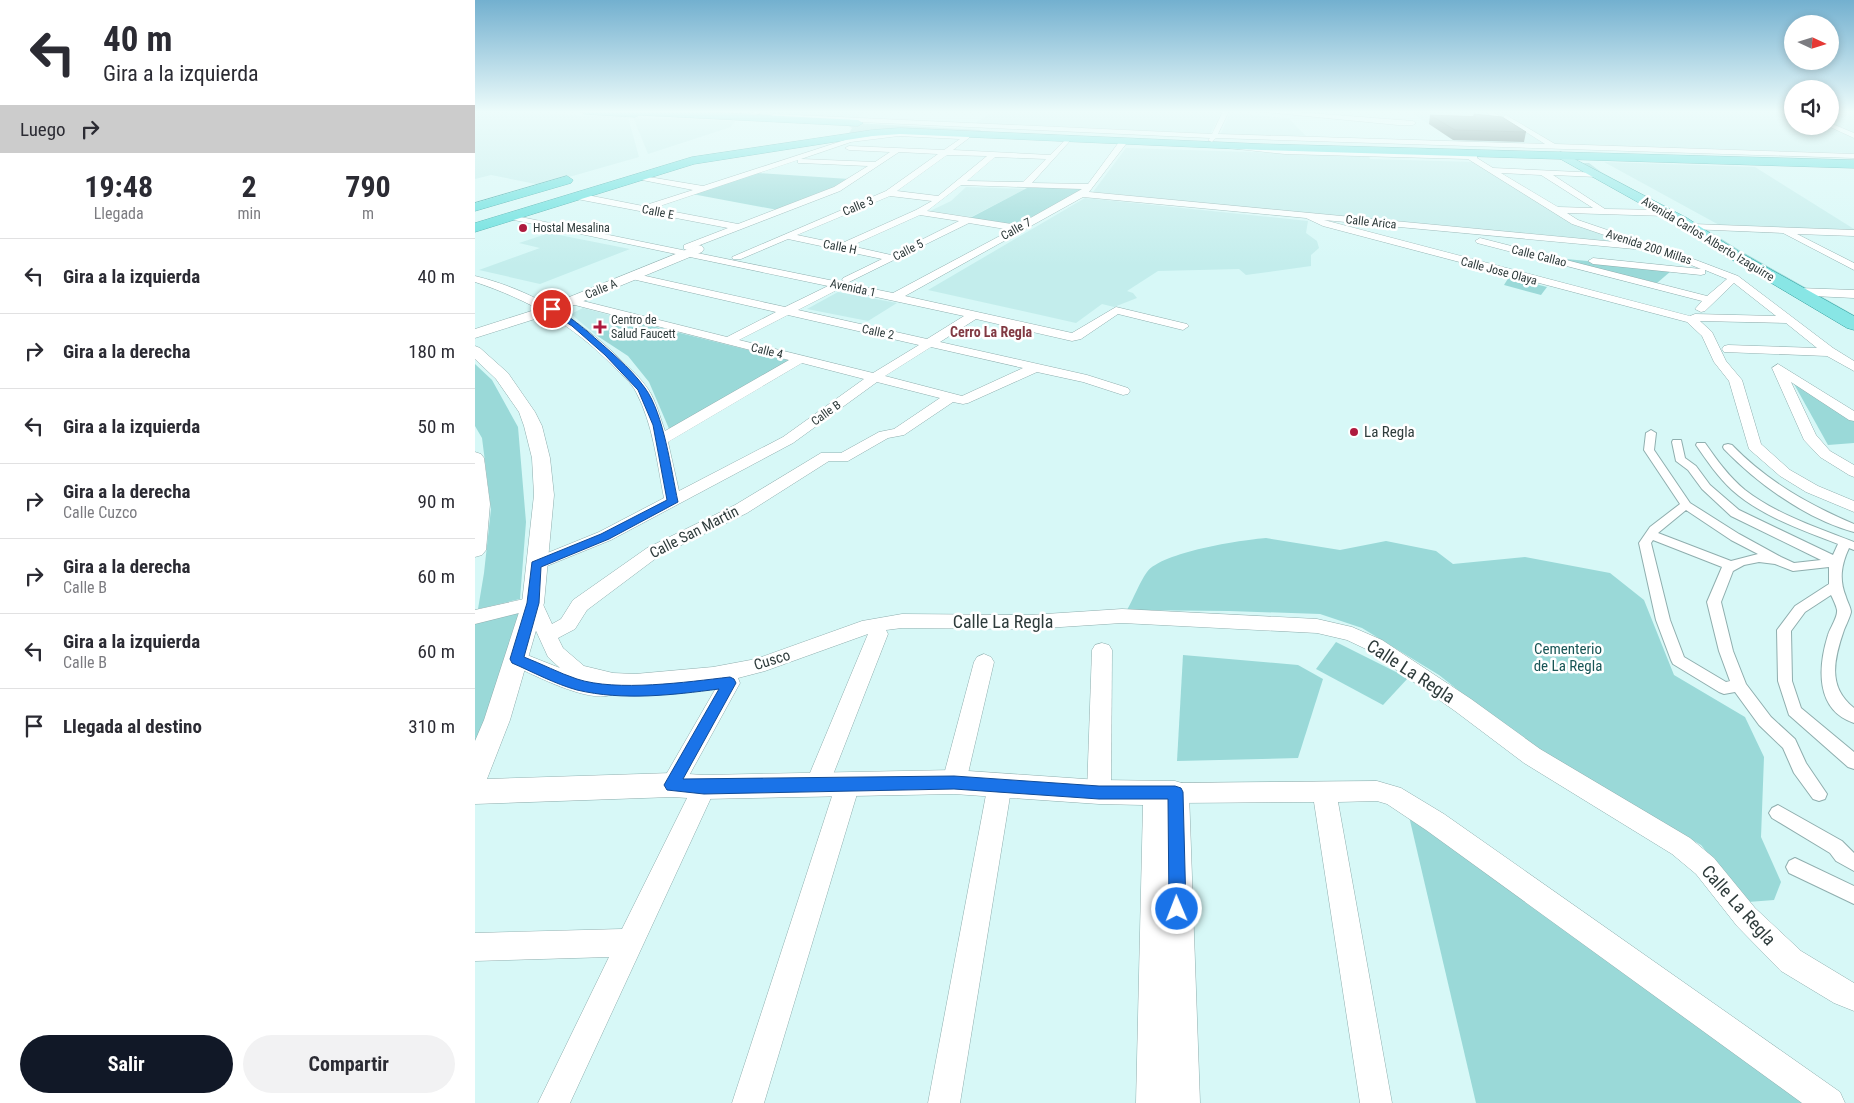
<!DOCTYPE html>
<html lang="es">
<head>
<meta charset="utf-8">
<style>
  body { margin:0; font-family:"Roboto Condensed",sans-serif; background:#f2f2f3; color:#2b2b33; height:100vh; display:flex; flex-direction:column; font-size:19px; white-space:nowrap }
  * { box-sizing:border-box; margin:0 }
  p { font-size:16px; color:#7c7c81 }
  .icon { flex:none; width:28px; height:28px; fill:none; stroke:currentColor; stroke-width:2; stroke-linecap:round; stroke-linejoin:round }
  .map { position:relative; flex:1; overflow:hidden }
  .sheet { display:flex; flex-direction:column; background:#fff; width:475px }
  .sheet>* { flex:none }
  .top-card { background:#fff; color:#2b2b33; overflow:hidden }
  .needle { width:32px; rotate:94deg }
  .buttons { position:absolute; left:1309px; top:15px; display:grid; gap:10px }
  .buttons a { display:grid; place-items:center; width:55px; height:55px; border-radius:50%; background:#fff; box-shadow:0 2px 8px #0003; font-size:25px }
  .pin { position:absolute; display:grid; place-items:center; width:42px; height:42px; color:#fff; margin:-21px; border:2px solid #fff; border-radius:50%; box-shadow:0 1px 5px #0007 }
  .me { position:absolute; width:55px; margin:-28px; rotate:359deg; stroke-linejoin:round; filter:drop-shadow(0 0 4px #0008) }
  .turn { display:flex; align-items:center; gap:18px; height:105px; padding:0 20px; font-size:22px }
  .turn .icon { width:65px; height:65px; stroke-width:2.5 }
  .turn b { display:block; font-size:35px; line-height:42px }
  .then { display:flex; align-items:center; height:48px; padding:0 20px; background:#0003; gap:10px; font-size:19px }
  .eta { display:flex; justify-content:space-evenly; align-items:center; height:85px; text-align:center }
  .eta b { font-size:30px; font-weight:700; line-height:35px }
  .button { display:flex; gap:10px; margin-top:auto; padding:10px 20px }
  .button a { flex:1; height:58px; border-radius:30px; background:#111827; color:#fff; font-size:20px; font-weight:700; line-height:58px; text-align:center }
  .button a+a { background:#f2f2f3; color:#2b2b33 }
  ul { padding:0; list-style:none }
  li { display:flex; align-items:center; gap:15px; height:75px; padding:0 20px; border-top:1px solid #e1e1e2 }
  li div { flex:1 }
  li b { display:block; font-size:19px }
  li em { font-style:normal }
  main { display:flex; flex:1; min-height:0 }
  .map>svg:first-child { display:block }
  .built { fill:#c3edec }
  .green { fill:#9ad9d8 }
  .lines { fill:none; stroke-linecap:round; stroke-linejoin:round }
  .pedestrian-casing { stroke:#8faeae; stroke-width:2 }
  .minor-casing { stroke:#8faeae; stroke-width:1 }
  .tertiary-casing { stroke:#8faeae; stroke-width:1 }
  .primary-casing { stroke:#349f9e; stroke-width:1 }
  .trunk-casing { stroke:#349f9e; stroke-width:1 }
  .pedestrian { fill:#fff; fill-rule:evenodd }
  .minor { fill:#fff; fill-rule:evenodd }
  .tertiary { fill:#fff; fill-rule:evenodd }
  .primary { fill:#88e6e5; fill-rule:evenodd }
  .trunk { fill:#60dedc; fill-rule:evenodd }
  .wall { fill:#405959 }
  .building { fill:#4b6868; stroke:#344949 }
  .route { fill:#1a73e8; stroke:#114b97 }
  .poi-dot { fill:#ae1a3e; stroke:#fff; stroke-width:2 }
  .labels { text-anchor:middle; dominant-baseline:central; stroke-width:5; stroke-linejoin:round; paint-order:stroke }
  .far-street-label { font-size:12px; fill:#2e3b3b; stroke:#fff }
  .far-poi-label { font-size:12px; fill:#2e3b3b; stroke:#fff; text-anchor:start }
  .far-neighbourhood-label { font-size:14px; font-weight:bold; fill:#813942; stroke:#fff }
  .poi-label { font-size:15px; fill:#2e3b3b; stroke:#fff; text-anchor:start }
  .street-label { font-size:15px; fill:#2e3b3b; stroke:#fff }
  .park-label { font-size:15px; fill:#185656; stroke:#fff }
  .near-street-label { font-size:18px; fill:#2e3b3b; stroke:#fff }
</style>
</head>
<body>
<main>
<section class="sheet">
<div class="top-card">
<div class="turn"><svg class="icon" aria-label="left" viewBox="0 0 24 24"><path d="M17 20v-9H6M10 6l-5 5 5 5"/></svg><div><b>40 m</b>Gira a la izquierda</div></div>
<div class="then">Luego<svg class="icon" aria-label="right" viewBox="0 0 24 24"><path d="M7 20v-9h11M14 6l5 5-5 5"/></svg></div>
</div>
<div class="eta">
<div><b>19:48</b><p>Llegada</p></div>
<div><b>2</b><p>min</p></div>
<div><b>790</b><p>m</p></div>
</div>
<ul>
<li><svg class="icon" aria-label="left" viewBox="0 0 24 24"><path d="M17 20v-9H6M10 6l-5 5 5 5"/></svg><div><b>Gira a la izquierda</b></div><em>40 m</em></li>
<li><svg class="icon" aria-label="right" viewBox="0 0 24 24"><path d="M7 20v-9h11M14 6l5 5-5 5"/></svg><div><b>Gira a la derecha</b></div><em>180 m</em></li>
<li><svg class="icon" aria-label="left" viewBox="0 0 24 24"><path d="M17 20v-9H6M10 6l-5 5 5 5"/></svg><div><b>Gira a la izquierda</b></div><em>50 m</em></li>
<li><svg class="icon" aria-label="right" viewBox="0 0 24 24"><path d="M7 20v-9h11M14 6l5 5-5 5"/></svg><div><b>Gira a la derecha</b><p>Calle Cuzco</p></div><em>90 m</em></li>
<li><svg class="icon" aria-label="right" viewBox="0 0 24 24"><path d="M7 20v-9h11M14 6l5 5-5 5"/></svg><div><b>Gira a la derecha</b><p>Calle B</p></div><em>60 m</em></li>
<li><svg class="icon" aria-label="left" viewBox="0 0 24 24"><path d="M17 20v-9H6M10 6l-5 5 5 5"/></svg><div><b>Gira a la izquierda</b><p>Calle B</p></div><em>60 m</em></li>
<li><svg class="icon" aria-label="arrive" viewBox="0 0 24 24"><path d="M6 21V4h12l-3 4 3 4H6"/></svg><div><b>Llegada al destino</b></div><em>310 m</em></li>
</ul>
<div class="button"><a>Salir</a><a>Compartir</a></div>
</section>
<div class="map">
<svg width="1379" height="1103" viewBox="0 0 1379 1103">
  <rect width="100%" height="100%" fill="#d7f8f7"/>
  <g class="built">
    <polygon points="0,111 153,117 164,157 66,185 16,175 0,179"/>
    <polygon points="290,111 395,111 380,118 284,114"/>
    <polygon points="518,111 747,111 735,134 499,124"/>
    <polygon points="934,111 1317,111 1318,126 1355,126 1355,111 1379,111 1379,153 981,142"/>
    <polygon points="755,113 813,118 832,137 745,135"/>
    <polygon points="158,117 260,121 256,127 173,154"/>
    <polygon points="651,148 894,156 895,159 999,162 1101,226 1160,244 618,192"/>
    <polygon points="1129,162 1280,167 1379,229 1379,231 1246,226"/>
    <polygon points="491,187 550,189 496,217 455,211 476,201"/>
    <polygon points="610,198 833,221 831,233 842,241 844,248 836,255 836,266 771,275 764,269 683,271 652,291 658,293 662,298 639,307 627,304 601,323 453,290"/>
    <polygon points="74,233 155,249 65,284 4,270 65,248 44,243"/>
    <polygon points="363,292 422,303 393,321 332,309"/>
    <polygon points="108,308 153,320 121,335 96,314"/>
  </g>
  <g class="green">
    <polygon points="379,123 506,130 504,132 373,135 377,128 372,125"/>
    <polygon points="1108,163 1114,163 1126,172 1221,223 1264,250 1379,315 1379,320"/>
    <polygon points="282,173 374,179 361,187 303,210 217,194"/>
    <polygon points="552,188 611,188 545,226 495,218"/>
    <polygon points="1091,259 1188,268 1196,271 1182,283 1089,260"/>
    <polygon points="1034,277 1072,287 1066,295 1029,285"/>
    <polygon points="153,320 317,361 195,431 174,382 153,356 121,335"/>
    <polygon points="0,364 17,380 43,427 51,522 45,599 3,609 9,573 16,509 7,438 0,426"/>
    <polygon points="1319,384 1327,386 1379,421 1379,443 1353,445"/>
    <path d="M791,538L865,550L911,541L961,551L978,564L1050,557L1135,573L1169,600L1199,675L1270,717L1289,757L1286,837L1306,882L1299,900L1273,902L1226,845L1098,773L1002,705L964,675L887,628L845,614L754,611L652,610C659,598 664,583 672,572C687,552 766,540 791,538Z"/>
    <polygon points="50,608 0,752 0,621"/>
    <polygon points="861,642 933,678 908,705 841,669"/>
    <polygon points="708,655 823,665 848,679 823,758 702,761"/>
    <polygon points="933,812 1340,1103 1001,1103"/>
  </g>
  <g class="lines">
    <g class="pedestrian-casing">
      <g id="pedestrian">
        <path d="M1176,430L1181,433L1179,450L1215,503L1264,534L1306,557L1319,563L1346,560L1256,516L1227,489L1213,470L1201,461L1197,442L1198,440H1206L1210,458L1221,466L1235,485L1264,510L1358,555L1363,544C1327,530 1286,516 1257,490C1243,477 1232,461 1221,445L1222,443H1230C1242,460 1254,477 1270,490C1301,514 1342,528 1379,542V550L1374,548C1366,565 1364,580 1371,597C1372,601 1376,608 1376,612C1375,617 1371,625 1369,630C1359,659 1352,687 1379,708V723C1340,710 1343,667 1353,635C1355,628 1363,617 1362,610C1361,605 1358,599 1356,595L1330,612L1316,631L1317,681L1326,708L1379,752V769L1373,767L1314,715L1303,681L1302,630L1320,606L1354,584V567L1318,571L1300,564L1284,562L1269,565L1258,571L1246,602L1258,651L1271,684L1296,717L1320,739L1331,763L1352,794L1350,799L1344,801L1338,799L1319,773L1308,748L1284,725L1260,692L1249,694L1244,692L1198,664L1196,660L1181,620L1164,543L1175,527L1205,504L1169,450L1171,433ZM1211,510L1256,540L1283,554L1256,561L1183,533ZM1178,540L1247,567L1232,602L1244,651L1255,681L1251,682L1209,657L1195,620L1176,543Z"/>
        <path d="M1253,444L1257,445C1292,481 1332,504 1379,524V532C1331,519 1283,484 1249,449L1248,447L1249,445Z"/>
        <polygon points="1303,805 1367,841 1379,853 1379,871 1361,861 1355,853 1297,818 1294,813 1297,808"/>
        <polygon points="1320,858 1379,886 1379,904 1314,873 1311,867 1314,861"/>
      </g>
    </g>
    <g class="minor-casing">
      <g id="minor">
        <polygon points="280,111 289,111 275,118 270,117"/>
        <polygon points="748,111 754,111 743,134 1070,144 1029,118 1029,116 1031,115 1080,144 1379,154 1379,158 741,138 737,142 733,140 735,138 298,118 295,116 298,114 737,134"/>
        <polygon points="779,111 809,111 938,121 941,123 938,125 923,125"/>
        <polygon points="1009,111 1017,111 1041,128 1036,129"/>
        <polygon points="1355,123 1379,133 1379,138 1353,126 1355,126"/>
        <path d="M424,132L494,136V138L478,150L575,155L590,140H594V142L557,183L613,184L644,142H647L651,144L614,192L1172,245L1176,243L1263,276L1358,348L1379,361V371L1352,356L1249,352L1247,349L1249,346L1253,345L1342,348L1311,323L1225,321L1237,332L1251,361L1267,380L1286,444L1315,470L1343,486L1379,501V512L1331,492L1305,476L1274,449L1254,381L1239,362L1227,336L1212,322L848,226L831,218L608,197L430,296L597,333L641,307L712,324L714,326L708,330L643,314L606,339L597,341L501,319L465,342L612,375L653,388L655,391L653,394L648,395L608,382L562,372L493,403L488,404L478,402L429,435L413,438L373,461H354L272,513L184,556L112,610L100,629L83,638L88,648L109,666L138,673L160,674L238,667L281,659L387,621L427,614L555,615L647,609L842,619L877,627L907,640L996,699L1065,749L1215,838L1239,858L1280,908L1326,951L1379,983V1011L1359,1003L1306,971L1262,926L1221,874L1197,854L1049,763L980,711L893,650L872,640L842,633L647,623L555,629L427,628L411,630L413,634L354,785L350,792L342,795L334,792L330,785L393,634L290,671L263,678L265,683L205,792L197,795L189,792L185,785L245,681L160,690L139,689L136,695C112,703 59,675 35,664L32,659L35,654L42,651L85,668L73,657L52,611L0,624V610L58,597L65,598L77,624L86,619L98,600L172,548L260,505L346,453H366L404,432L419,429L465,398L402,382L318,443L136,540L67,568L61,570L55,568L52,564L55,560L124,532L189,498C182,463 178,424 161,392C156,382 146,374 138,366C98,325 54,300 0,282V276C57,290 106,320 147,361C156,370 166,378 173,389C181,401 185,417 190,431L314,360L92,303L90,301L92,299L96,298L252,337L301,312L157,279L152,276L157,273L310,307L353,286L39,220L35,217L36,215L418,293L536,230L494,223L372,283L367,280L368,278L407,259L313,239L266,259H258L257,257L411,191L463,154L424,152L365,191L212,250L209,249V245L253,228L102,199L98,196L102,193L168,206L218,190L162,179V175L228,186L373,139ZM424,136L485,139L469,150L374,146L370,148L374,150L415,152L400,162L326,159L376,142ZM472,155L512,156L463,196L422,191ZM520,157L571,159L548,182L492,181ZM323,160V163H326L393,166L359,187L263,224L179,208ZM486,185L607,189L543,225L452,211ZM415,196L457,201L441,210L365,244L322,235ZM445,215L484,221L416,255L376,246ZM849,220L1181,251L1226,269L1118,258L1113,261L1118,264L1226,275L1230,274V270L1252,279L1232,296L1005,238L1000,241L1002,243L1227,301L1220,309L1226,312L1230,311L1259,283L1301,316L1220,314L1215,316ZM364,289L489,316L452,339L323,310ZM313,315L444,345L398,373L264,340ZM456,347L548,368L487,396L410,376ZM327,363L389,379L308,437L204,491L193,442Z"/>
        <path d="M750,144L810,150L986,154L983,152L987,150L1002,155V158L1018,168L1125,173L1126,175L1122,177L1078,175L1130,209L1192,210L1196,213L1192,216L1092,213L1103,220L1150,236V240L1147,241L1097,224L993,159L810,154L753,148H750ZM1026,173L1066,175L1118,208L1083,207Z"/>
        <polygon points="1218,224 1379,230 1379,236 1322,234 1379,263 1379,270 1308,233 1215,229 1215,225"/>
        <polygon points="1303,364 1379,411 1379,421 1374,420 1316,382 1341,435 1355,451 1379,465 1379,477 1374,475 1345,457 1329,440 1297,368"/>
        <polygon points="627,643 634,645 637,650 636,792 632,799 624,802 616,799 612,792 617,650 620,645"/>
        <polygon points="509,654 516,657 519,662 491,782 487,789 479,792 471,789 467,782 499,662 502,657"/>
        <polygon points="373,774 381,777 385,784 289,1103 257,1103 361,784 365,777"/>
        <polygon points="525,774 533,777 537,784 485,1103 453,1103 513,784 517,777"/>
        <polygon points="229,777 237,780 241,787 95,1103 63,1103 134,957 0,961 0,933 147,929 221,780"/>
        <polygon points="902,781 926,788 969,814 1365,1092 1370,1103 1327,1103 951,830 912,804 902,801 863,802 917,1103 885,1103 839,802 700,803 692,800 688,793 692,786 700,783"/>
      </g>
    </g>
    <g class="tertiary-casing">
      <g id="tertiary">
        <polygon points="223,245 227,246 229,249 227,252 82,312 0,338 0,329 72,306"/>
        <polygon points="1323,288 1379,290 1379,298 1318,295 1316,292"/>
        <polygon points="0,346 5,348 33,373 60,412 67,426 75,458 79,495 69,603 35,720 12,779 197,773 229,775 479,770 624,780 700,781 710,784 714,793 725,1103 661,1103 668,805 624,804 479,794 229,799 197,797 0,804 0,741 9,720 47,603 59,495 57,458 49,426 44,412 21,379 0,359"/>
        <polygon points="0,452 6,454 9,458 15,504 11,550 7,555 0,557"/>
      </g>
    </g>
    <g class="primary-casing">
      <polygon id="primary" points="1086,152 1212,218 1259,249 1379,316 1379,330 1372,328 1249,255 1202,224 1082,157 1080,155"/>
    </g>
    <g class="trunk-casing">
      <g id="trunk">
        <polygon points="105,111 211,111 383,120 388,123 383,126 164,115 160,117 110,114"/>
        <polygon points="425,128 787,144 1379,160 1379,168 787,150 425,134 397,136 219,164 0,232 0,223 217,157 397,130"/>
        <polygon points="92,176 98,180 96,183 0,211 0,203"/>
      </g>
    </g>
    <use href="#pedestrian" class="pedestrian"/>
    <use href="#minor" class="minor"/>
    <use href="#tertiary" class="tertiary"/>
    <use href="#primary" class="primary"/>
    <use href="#trunk" class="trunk"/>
  </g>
  <polygon class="wall" points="999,114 1051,132 1049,142 978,140 954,124 955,115 998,116"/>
  <polygon class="building" points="999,114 1027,117 1051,132 980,130 955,115 1001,117"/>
  <linearGradient id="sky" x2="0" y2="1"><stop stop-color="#73b0cf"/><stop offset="0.42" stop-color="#edfcfb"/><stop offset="1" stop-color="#edfcfb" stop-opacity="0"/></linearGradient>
  <rect width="1379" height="266" fill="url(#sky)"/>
  <path class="route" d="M74,308C84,307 104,325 112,331C132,349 155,367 170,388C189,414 196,470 203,502L134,539L66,567L64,603L49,657C67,664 84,673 102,679C142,692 212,682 255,677L259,679L261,683L208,779L479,776L624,786H700L706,788L708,792L711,909L708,915L702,917L696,915L694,909L693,799H624L479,789L229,794L192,790L189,785L244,689C198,695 148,701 102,690C80,684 58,672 37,663L35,659L52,603L57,562L126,534L192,500L178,425L163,390L130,355L97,326L74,311Z"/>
  <g class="poi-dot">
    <circle cx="48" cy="228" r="5"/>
    <path d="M122.5 319.5h5v5h5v5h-5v5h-5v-5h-5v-5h5z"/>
    <circle cx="879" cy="432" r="5"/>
  </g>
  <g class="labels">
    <g class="far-street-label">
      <text transform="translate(383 206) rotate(-23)">Calle 3</text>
      <text transform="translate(183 212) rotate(11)">Calle E</text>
      <text transform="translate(896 222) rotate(6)">Calle Arica</text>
      <text transform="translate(541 229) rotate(-29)">Calle 7</text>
      <text transform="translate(1233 239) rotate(31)">Avenida Carlos Alberto Izaguirre</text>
      <text transform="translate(365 247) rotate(11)">Calle H</text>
      <text transform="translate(1174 247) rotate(18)">Avenida 200 Millas</text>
      <text transform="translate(433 250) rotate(-27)">Calle 5</text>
      <text transform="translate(1064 256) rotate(14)">Calle Callao</text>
      <text transform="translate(1024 271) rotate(15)">Calle Jose Olaya</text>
      <text transform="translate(378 288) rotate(12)">Avenida 1</text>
      <text transform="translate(126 289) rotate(-22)">Calle A</text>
      <text transform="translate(403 332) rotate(12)">Calle 2</text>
      <text transform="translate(292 351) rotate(14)">Calle 4</text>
      <text transform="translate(351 413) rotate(-36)">Calle B</text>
    </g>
    <g class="far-poi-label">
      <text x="58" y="228">Hostal Mesalina</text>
      <text x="136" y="320">Centro de<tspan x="136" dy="14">Salud Faucett</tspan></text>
    </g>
    <g class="far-neighbourhood-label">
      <text x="516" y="332">Cerro La Regla</text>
    </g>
    <g class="poi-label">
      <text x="889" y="432">La Regla</text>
    </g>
    <g class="street-label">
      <text transform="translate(219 532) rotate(-27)">Calle San Martin</text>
      <text transform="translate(297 660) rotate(-17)">Cusco</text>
    </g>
    <g class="park-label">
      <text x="1093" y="649">Cementerio<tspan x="1093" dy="17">de La Regla</tspan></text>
    </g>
    <g class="near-street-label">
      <text x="528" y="621">Calle La Regla</text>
      <text transform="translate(936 671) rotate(33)">Calle La Regla</text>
      <text transform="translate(1264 905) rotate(48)">Calle La Regla</text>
    </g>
  </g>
</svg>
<div class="buttons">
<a><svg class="needle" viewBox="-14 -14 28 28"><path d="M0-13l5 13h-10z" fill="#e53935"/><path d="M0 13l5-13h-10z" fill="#7c7c81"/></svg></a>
<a><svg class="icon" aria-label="sound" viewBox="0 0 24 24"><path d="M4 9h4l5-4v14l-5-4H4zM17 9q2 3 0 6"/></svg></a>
</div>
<div class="pin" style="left:77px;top:309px;background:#d93025"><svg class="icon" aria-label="arrive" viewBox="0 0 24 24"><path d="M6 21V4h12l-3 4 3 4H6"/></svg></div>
<svg class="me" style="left:702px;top:909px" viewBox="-20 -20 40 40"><circle r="17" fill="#1a73e8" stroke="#fff" stroke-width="3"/><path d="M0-11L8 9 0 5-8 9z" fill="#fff"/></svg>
</div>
</main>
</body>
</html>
